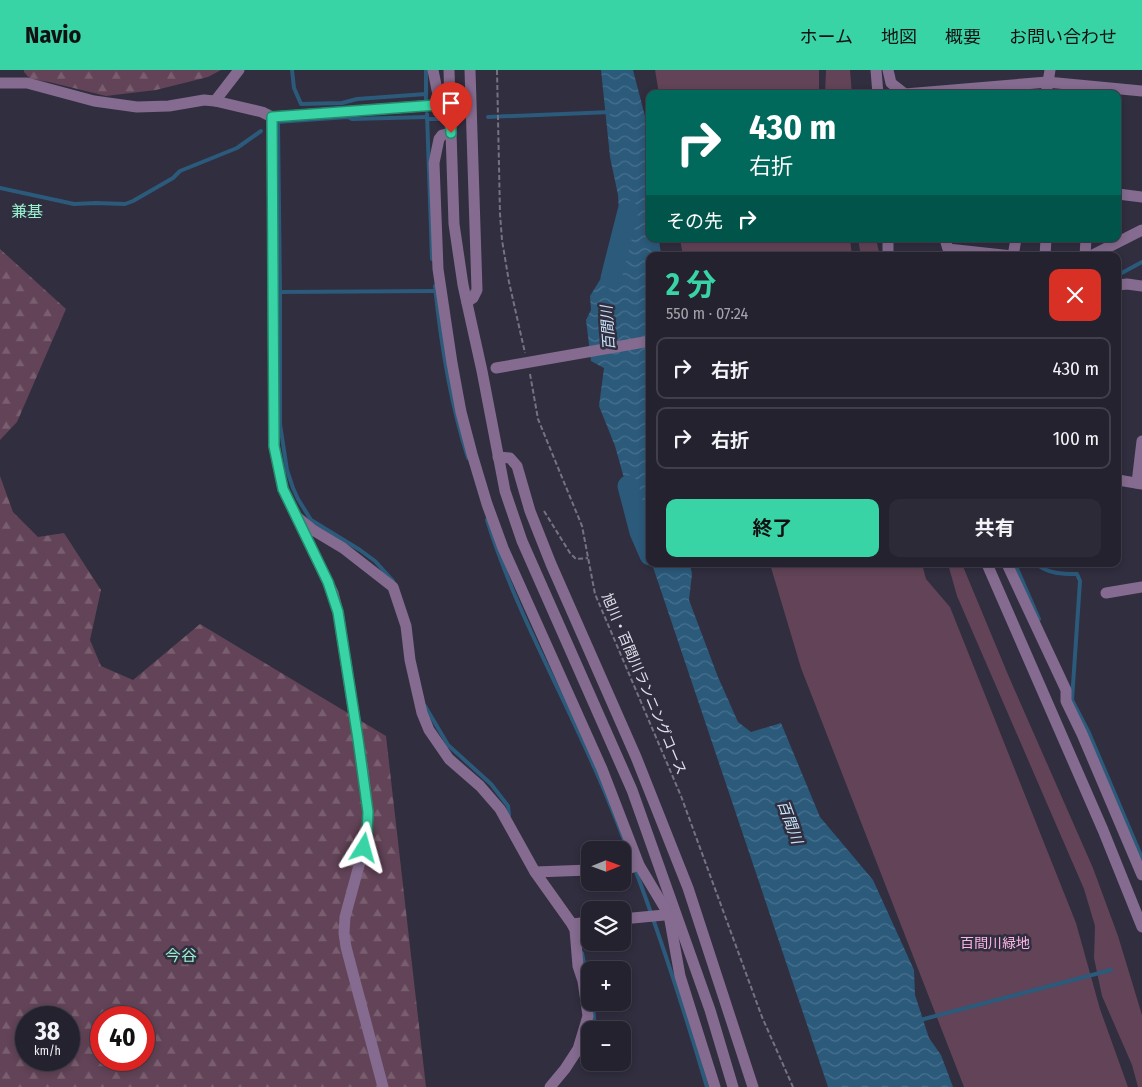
<!DOCTYPE html>
<html lang="ja">
<head>
<meta charset="utf-8">
<style>
  body { margin:0; font-family:"Fira Sans Condensed","Noto Sans JP",sans-serif; background:#2c2a37; color:#f1f3f6; height:100vh; display:flex; flex-direction:column; font-size:19px; white-space:nowrap }
  * { box-sizing:border-box; margin:0 }
  p { font-size:16px; color:#a3a4aa }
  .icon { flex:none; width:28px; height:28px; fill:none; stroke:currentColor; stroke-width:2; stroke-linecap:round; stroke-linejoin:round }
  .map { position:relative; flex:1; overflow:hidden }
  .panel { position:absolute; left:646px; top:182px; width:475px; height:315px; display:flex; flex-direction:column; background:#24222f; border-radius:10px; box-shadow:0 2px 8px #0003,0 0 0 1px #413f4b }
  .panel>* { flex:none }
  .top-card { position:absolute; left:646px; top:20px; width:475px; height:152px; border-radius:10px; box-shadow:0 2px 8px #0003,0 0 0 1px #413f4b; background:#00695c; color:#fff; overflow:hidden }
  .needle { width:32px; rotate:89deg }
  .fabs { position:absolute; left:581px; top:771px; display:grid; gap:10px }
  .fabs a { display:grid; place-items:center; width:50px; height:50px; border-radius:10px; background:#24222f; box-shadow:0 2px 8px #0003,0 0 0 1px #413f4b; font-size:25px }
  .speed { position:absolute; left:15px; top:936px; display:flex; gap:10px; font-size:25px; font-weight:700; text-align:center }
  .speed>* { display:grid; place-content:center; width:65px; height:65px; border-radius:50%; background:#24222f; box-shadow:0 2px 8px #0003,0 0 0 1px #413f4b; line-height:1 }
  .speed small { font-size:12px; font-weight:400 }
  .speed .limit { border:8px solid #d22; background:#fff; color:#111 }
  .pin { position:absolute; display:grid; place-items:center; width:42px; height:42px; color:#fff; margin:-51px -21px; border-radius:50% 50% 50% 0; rotate:-45deg; box-shadow:0 0 5px #0007 }
  .pin .icon { rotate:45deg }
  .me { position:absolute; width:55px; margin:-28px; rotate:8deg; stroke-linejoin:round; filter:drop-shadow(0 0 4px #0008) }
  .turn { display:flex; align-items:center; gap:18px; height:105px; padding:0 20px; font-size:22px }
  .turn .icon { width:65px; height:65px; stroke-width:2.5 }
  .turn b { display:block; font-size:35px; line-height:42px }
  .then { display:flex; align-items:center; height:48px; padding:0 20px; background:#0003; gap:10px; font-size:19px }
  .round { display:grid; place-items:center; flex:none; width:52px; height:52px; border-radius:10px; background:#2c2a37 }
  .overview { display:flex; align-items:center; justify-content:space-between; height:85px; padding:0 20px }
  h1 { font-size:30px; font-weight:700; line-height:38px; color:#38d4a6 }
  .cta { display:flex; gap:10px; margin-top:auto; padding:10px 20px }
  .cta a { flex:1; height:58px; border-radius:10px; background:#38d4a6; color:#111; font-size:20px; font-weight:700; line-height:58px; text-align:center }
  .cta a+a { background:#2c2a37; color:#f1f3f6 }
  ul { padding:0; list-style:none }
  li { display:flex; align-items:center; gap:15px; height:62px; margin:0 10px 8px; padding:0 10px; border:2px solid #413f4b; border-radius:10px }
  li div { flex:1 }
  li b { display:block; font-size:19px }
  li em { font-style:normal }
  header { display:flex; align-items:center; gap:30px; box-sizing:border-box; height:70px; padding:0 25px; background:#38d4a6; color:#111 }
  header strong { font-size:24px }
  nav { display:flex; gap:28px; margin-inline-start:auto; font-size:18px }
  .map>svg:first-child { display:block }
  .green { fill:#624357 }
  .forest { fill:url(#forest-firs); fill-rule:evenodd }
  .water { fill:url(#water-waves) }
  .lines { fill:none; stroke-linecap:round; stroke-linejoin:round }
  .stream { stroke:#2b5a7b; stroke-width:4 }
  .river { stroke:#2b5a7b; stroke-width:21 }
  .path { stroke:#757382; stroke-width:2; stroke-dasharray:5 2.5; stroke-linecap:butt }
  .minor { stroke:#846b8f; stroke-width:11 }
  .minor-bridge { stroke:#846b8f; stroke-width:11 }
  .route-casing { stroke:#248a6c; stroke-width:12 }
  .route { stroke:#38d4a6; stroke-width:9 }
  .labels { text-anchor:middle; dominant-baseline:central; stroke-width:5; stroke-linejoin:round; paint-order:stroke }
  .street-label { font-size:14px; fill:#e1e0eb; stroke:#302e3f }
  .park-label { font-size:14px; fill:#ffb5e5; stroke:#302e3f }
  .water-label { font-size:15px; font-style:italic; fill:#c8e3f9; stroke:#302e3f }
  .quarter-label { font-size:16px; fill:#96f1cf; stroke:#302e3f }
</style>
</head>
<body>
<header>
<strong>Navio</strong>
<nav><a>ホーム</a><a>地図</a><a>概要</a><a>お問い合わせ</a></nav>
</header>
<div class="map">
<svg width="1142" height="1017" viewBox="0 0 1142 1017">
  <defs>
    <pattern id="forest-firs" width="22" height="20" patternUnits="userSpaceOnUse" patternTransform="scale(1.25)"><rect width="22" height="20" fill="#624357"/><path d="M5 1l3.5 6h-7zM16 11l3.5 6h-7z" fill="#785e6f"/></pattern>
    <pattern id="water-waves" width="16" height="10" patternUnits="userSpaceOnUse" patternTransform="scale(1.25)"><rect width="16" height="10" fill="#2b5a7b"/><path d="M0 5q4-4 8 0t8 0" fill="none" stroke="#49718e"/></pattern>
  </defs>
  <rect width="100%" height="100%" fill="#302e3f"/>
  <g class="green">
    <polygon points="655,0 819,0 819,24 659,24"/>
    <polygon points="826,0 850,0 852,24 825,24"/>
    <polygon points="680,169 850,169 852,186 683,186"/>
    <polygon points="858,169 876,169 880,186 861,186"/>
    <polygon points="770,494 922,494 926,509 950,537 1076,853 1100,939 1128,1017 964,1017 801,598"/>
    <polygon points="948,494 962,494 1009,607 1093,798 1118,866 1142,945 1142,1017 1138,1017 1132,995 1102,926 1094,888 1095,856 1084,819 957,526"/>
  </g>
  <g class="forest">
    <polygon points="24,0 221,0 208,7 156,20 106,26 49,12 30,9 24,2"/>
    <polygon points="0,179 66,239 17,352 0,370"/>
    <path d="M0,406L13,442L38,467L64,463L101,520L90,570L101,596L133,610L200,554L386,666L426,1017H0ZM26,948H69V990H26ZM101,948H144V990H101Z"/>
  </g>
  <g class="water">
    <polygon points="601,0 633,0 646,50 650,90 650,169 659,169 661,186 650,186 650,487 629,426 615,376 599,336 604,298 591,291 586,250 591,240 590,226 621,176 618,125 610,87"/>
    <polygon points="652,494 690,494 692,504 689,530 718,607 738,652 751,662 781,653 820,747 873,810 914,900 915,925 929,968 941,985 953,1017 828,1017"/>
  </g>
  <g class="lines">
    <g class="stream">
      <polyline points="292,0 294,18 301,34 342,33 357,29 426,24"/>
      <polyline points="426,0 426,29"/>
      <polyline points="989,24 1026,22"/>
      <polyline points="427,44 432,189"/>
      <polyline points="488,47 611,42"/>
      <polyline points="427,49 440,49"/>
      <polyline points="277,52 348,47 352,49 427,47"/>
      <polyline points="278,52 280,222 436,221"/>
      <polyline points="0,118 74,134 96,133 125,134 133,131 173,108 180,101 237,78 261,61"/>
      <polyline points="1118,205 1142,192"/>
      <path d="M435,216C441,275 450,332 468,388"/>
      <polyline points="280,222 280,354 287,400 293,418 298,429 311,450 360,480 375,491 393,511"/>
      <path d="M487,450C517,546 569,634 607,727C646,822 678,919 707,1017"/>
      <polyline points="1015,494 1039,549"/>
      <path d="M1037,494C1048,504 1063,504 1077,504L1080,511L1072,630L1089,663L1142,788"/>
      <polyline points="425,636 448,675 491,714 508,736 509,745"/>
      <polyline points="582,883 586,903"/>
      <polyline points="920,950 1111,900"/>
      <polyline points="591,960 594,949 593,932"/>
      <polyline points="583,978 590,962"/>
    </g>
    <g class="river">
      <polyline points="611,208 628,141"/>
      <polyline points="628,416 640,462 650,485"/>
    </g>
    <g class="path">
      <polyline points="497,0 500,144 502,170 509,212 525,283"/>
      <polyline points="530,304 538,349 582,456 595,524 681,726 762,947 793,1017"/>
      <polyline points="544,441 570,483 576,489 588,488"/>
    </g>
    <g class="minor">
      <polyline points="433,0 438,25 444,34"/>
      <polyline points="449,0 454,154 463,215 482,301 505,421 522,471 632,720 710,940 733,1017"/>
      <polyline points="876,0 878,24"/>
      <polyline points="888,0 891,13 905,24"/>
      <polyline points="0,13 27,13 94,31 137,37 169,36 204,30 215,31 262,42 272,47 450,34"/>
      <polyline points="905,24 1047,12 1142,21"/>
      <polyline points="1046,24 1050,0"/>
      <polyline points="215,31 239,0"/>
      <polyline points="272,47 274,376 283,419 333,523 338,542 363,701 368,742 367,766 345,847 344,863 346,877 383,1017"/>
      <polyline points="451,63 442,65 439,69 434,93 438,199 452,293 461,342 472,384 487,434 503,478 602,699 639,795 669,845 680,906 715,1017"/>
      <polyline points="1118,124 1142,127"/>
      <polyline points="888,169 888,186"/>
      <polyline points="945,169 948,179 1012,186"/>
      <polyline points="1013,186 1016,169"/>
      <polyline points="1045,186 1046,169"/>
      <polyline points="1085,186 1086,169"/>
      <polyline points="1091,186 1142,160"/>
      <polyline points="1118,215 1127,214 1142,216"/>
      <polyline points="467,232 473,228 477,220 470,0"/>
      <polyline points="498,387 510,388 517,396 530,441 551,494 636,687 688,818 753,1017"/>
      <polyline points="1118,410 1142,414"/>
      <polyline points="1137,413 1142,371"/>
      <polyline points="297,447 313,460 343,478 393,517 406,556 410,590 422,643 429,660 449,689 480,716 500,739 535,802 572,854 575,860 578,896 583,911 588,946 578,979 565,999 550,1017"/>
      <polyline points="987,494 1103,760 1142,857"/>
      <polyline points="1007,494 1066,620 1066,631 1082,664 1142,805"/>
      <polyline points="1106,523 1142,517"/>
      <polyline points="622,798 630,798 639,795"/>
      <polyline points="535,802 590,800"/>
      <polyline points="622,849 675,844"/>
      <polyline points="572,854 590,852"/>
    </g>
    <polyline class="minor-bridge" points="496,298 650,271"/>
  </g>
  <g class="lines">
    <g class="route-casing">
      <polyline id="route" points="364,778 367,766 368,742 358,669 338,542 328,512 283,419 274,376 272,47 450,34 451,63"/>
    </g>
    <use href="#route" class="route"/>
  </g>
  <g class="labels">
    <g class="street-label">
      <text transform="translate(644 614) rotate(67)">旭川・百間川ランニングコース</text>
    </g>
    <g class="park-label">
      <text x="995" y="873">百間川緑地</text>
    </g>
    <g class="water-label">
      <text transform="translate(608 258) rotate(-94)">百間川</text>
      <text transform="translate(790 752) rotate(70)">百間川</text>
    </g>
    <g class="quarter-label">
      <text x="27" y="141">兼基</text>
      <text x="181" y="885">今谷</text>
    </g>
  </g>
</svg>
<div class="fabs">
<a><svg class="needle" viewBox="-14 -14 28 28"><path d="M0-13l5 13h-10z" fill="#e53935"/><path d="M0 13l5-13h-10z" fill="#a3a4aa"/></svg></a>
<a><svg class="icon" aria-label="layers" viewBox="0 0 24 24"><path d="M12 4l9 5-9 5-9-5zM3 14l9 5 9-5"/></svg></a>
<a>+</a>
<a>−</a>
</div>
<div class="speed"><div>38<small>km/h</small></div><div class="limit">40</div></div>
<div class="pin" style="left:451px;top:63px;background:#d93025"><svg class="icon" aria-label="arrive" viewBox="0 0 24 24"><path d="M6 21V4h12l-3 4 3 4H6"/></svg></div>
<svg class="me" style="left:364px;top:778px" viewBox="-20 -20 40 40"><path d="M0-17L14 15 0 8-14 15z" fill="#38d4a6" stroke="#fff" stroke-width="4"/></svg>
<div class="top-card">
<div class="turn"><svg class="icon" aria-label="right" viewBox="0 0 24 24"><path d="M7 20v-9h11M14 6l5 5-5 5"/></svg><div><b>430 m</b>右折</div></div>
<div class="then">その先<svg class="icon" aria-label="right" viewBox="0 0 24 24"><path d="M7 20v-9h11M14 6l5 5-5 5"/></svg></div>
</div>
<section class="panel">
<div class="overview"><div><h1>2 分</h1><p>550 m · 07:24</p></div><a class="round" style="background:#d93025;color:#fff"><svg class="icon" aria-label="close" viewBox="0 0 24 24"><path d="M6 6l12 12M18 6L6 18"/></svg></a></div>
<ul>
<li><svg class="icon" aria-label="right" viewBox="0 0 24 24"><path d="M7 20v-9h11M14 6l5 5-5 5"/></svg><div><b>右折</b></div><em>430 m</em></li>
<li><svg class="icon" aria-label="right" viewBox="0 0 24 24"><path d="M7 20v-9h11M14 6l5 5-5 5"/></svg><div><b>右折</b></div><em>100 m</em></li>
</ul>
<div class="cta"><a>終了</a><a>共有</a></div>
</section>
</div>
</body>
</html>
